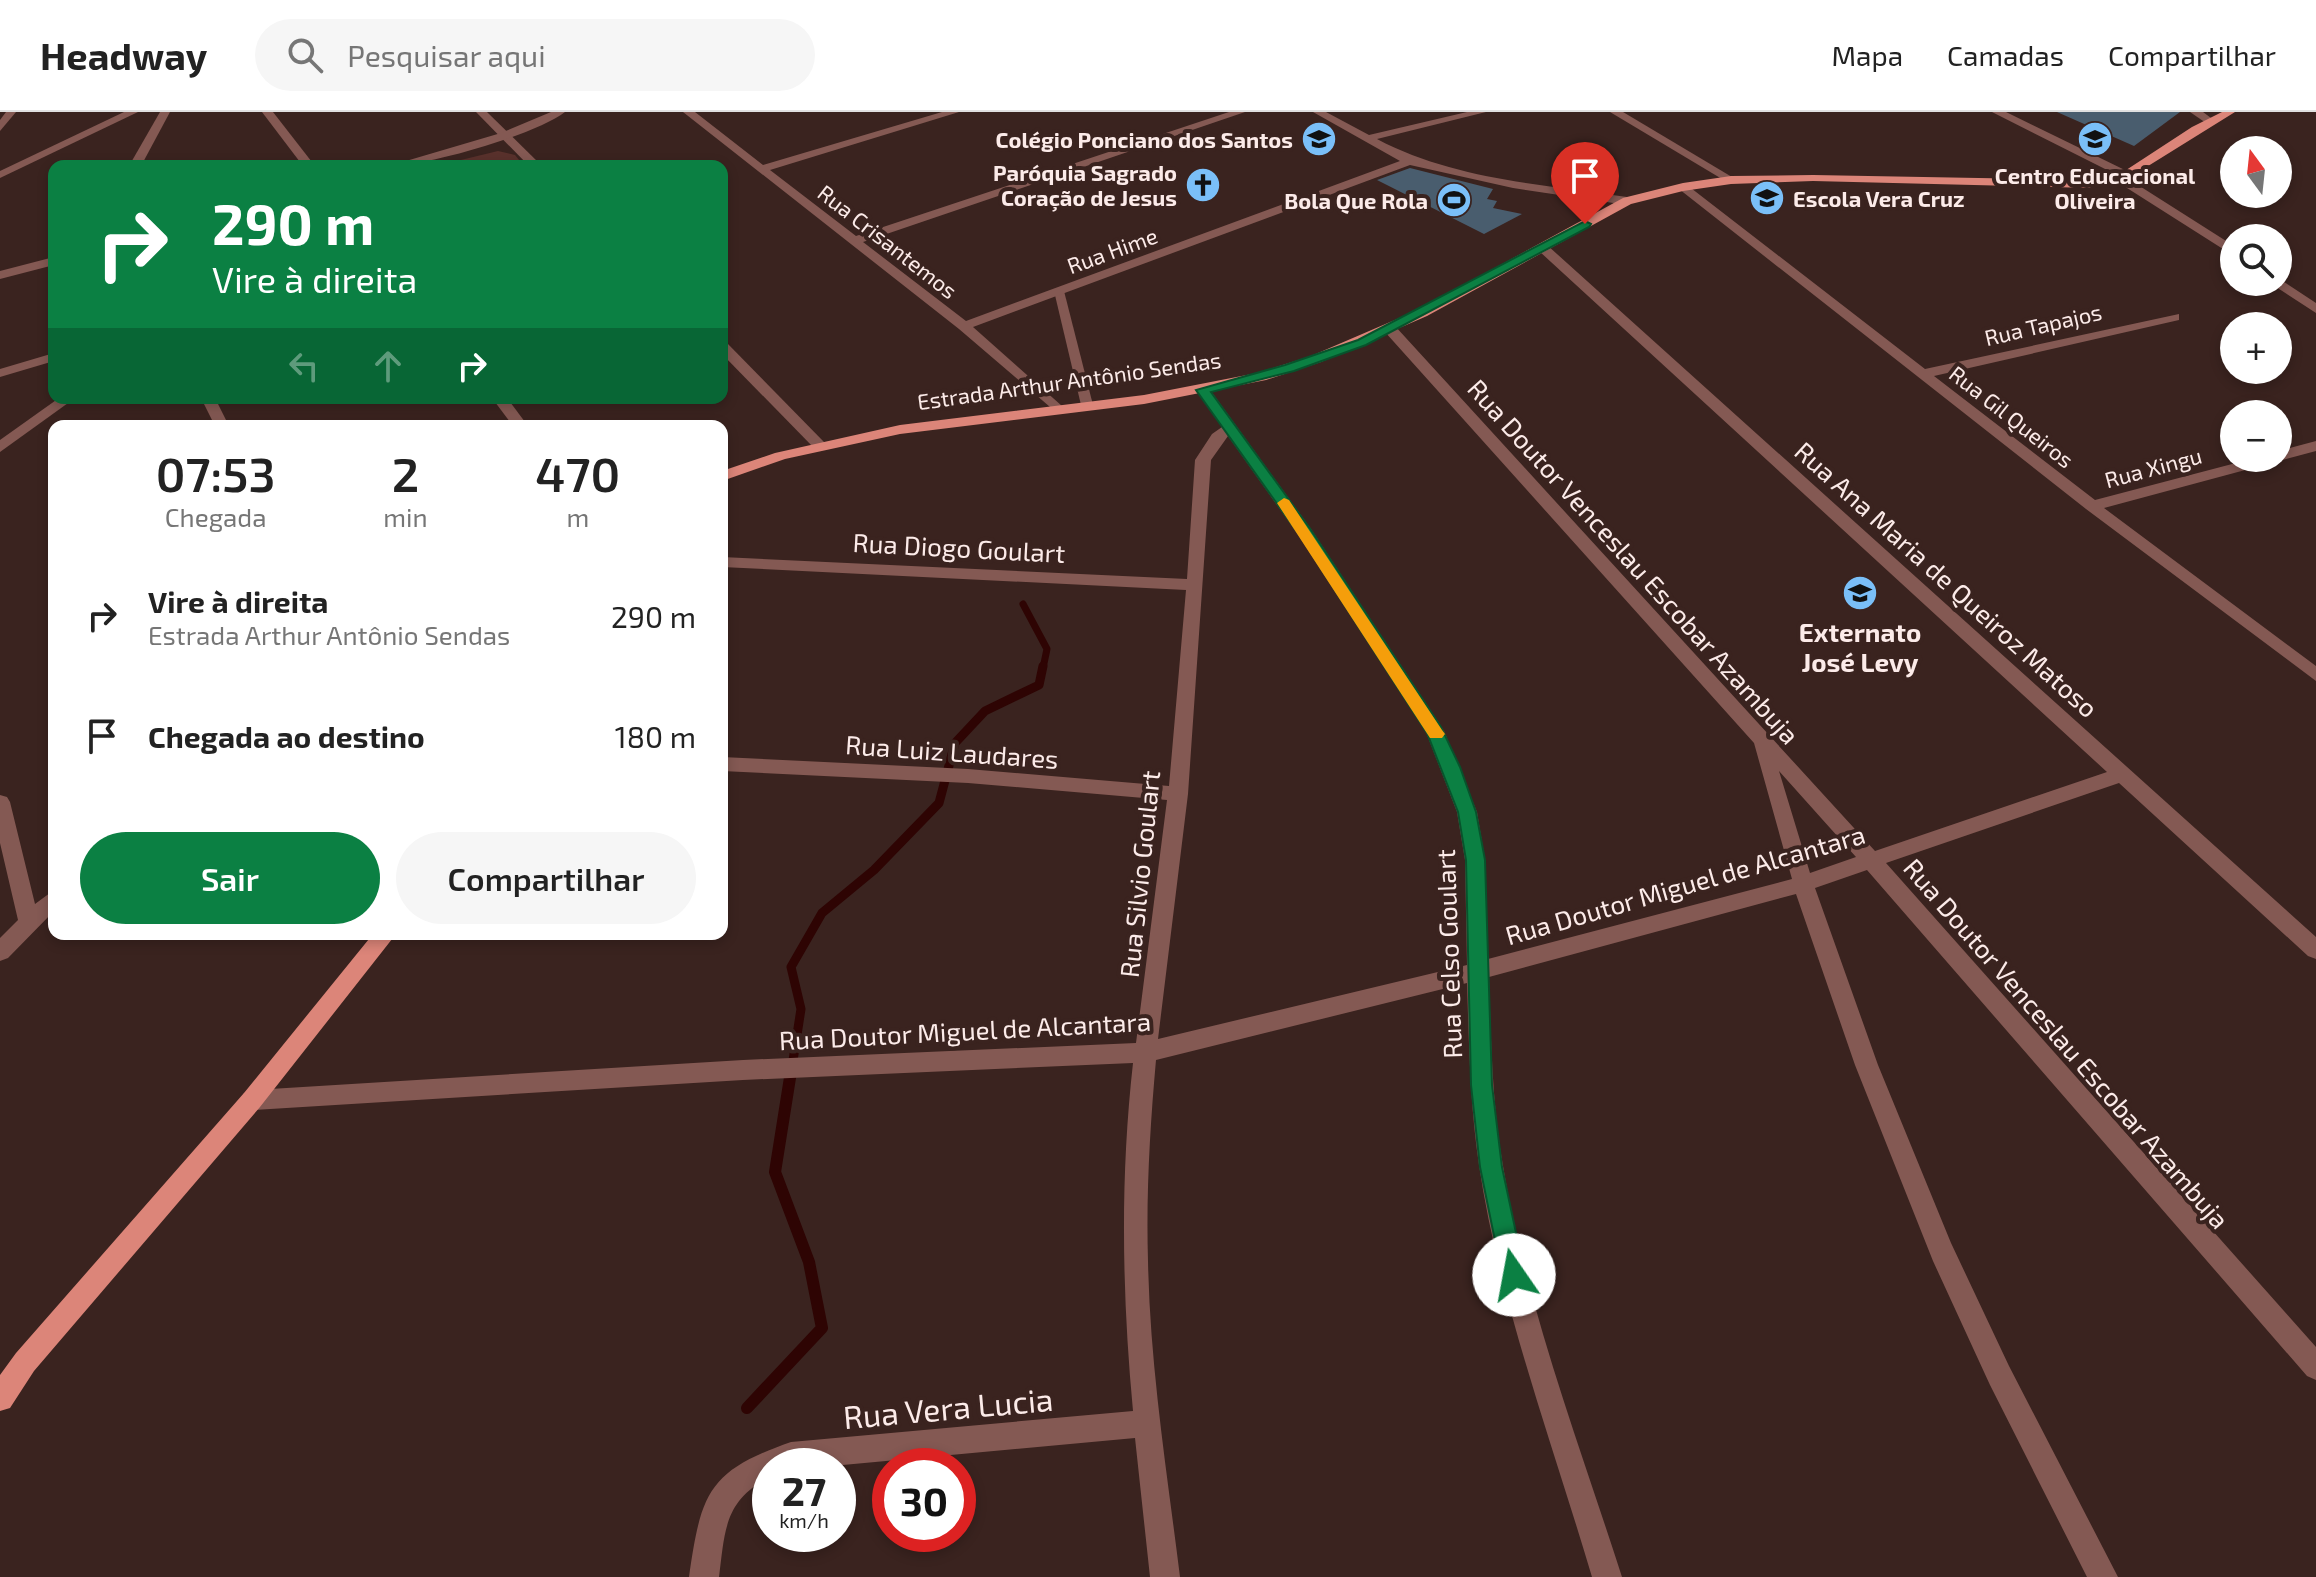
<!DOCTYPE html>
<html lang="pt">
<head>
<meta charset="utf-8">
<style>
  body { margin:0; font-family:"Exo 2",sans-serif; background:#f6f6f6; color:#222; height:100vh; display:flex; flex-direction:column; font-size:30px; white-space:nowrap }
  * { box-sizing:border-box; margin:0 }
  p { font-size:26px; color:#767676 }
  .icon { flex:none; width:44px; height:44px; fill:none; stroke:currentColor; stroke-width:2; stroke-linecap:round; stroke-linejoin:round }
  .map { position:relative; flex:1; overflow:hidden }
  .side { position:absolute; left:48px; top:308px; width:680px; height:520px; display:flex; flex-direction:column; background:#fff; border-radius:16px; box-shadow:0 4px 12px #0003 }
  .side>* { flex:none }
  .guide { position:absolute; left:48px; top:48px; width:680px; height:244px; border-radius:16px; box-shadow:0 4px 12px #0003; background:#0b8043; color:#fff; overflow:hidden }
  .needle { width:52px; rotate:345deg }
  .tools { position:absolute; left:2220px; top:24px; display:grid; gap:16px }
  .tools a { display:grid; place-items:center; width:72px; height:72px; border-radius:50%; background:#fff; box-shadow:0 4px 12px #0003; font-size:40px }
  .speed { position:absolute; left:752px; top:1336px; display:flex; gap:16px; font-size:40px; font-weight:700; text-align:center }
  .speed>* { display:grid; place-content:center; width:104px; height:104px; border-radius:50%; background:#fff; box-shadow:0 4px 12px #0003; line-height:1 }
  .speed small { font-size:20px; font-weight:400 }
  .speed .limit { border:12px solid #d22; background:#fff; color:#111 }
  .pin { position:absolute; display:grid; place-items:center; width:68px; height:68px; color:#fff; margin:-82px -34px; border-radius:50% 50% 50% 0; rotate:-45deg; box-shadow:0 0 8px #0007 }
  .pin .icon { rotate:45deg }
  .me { position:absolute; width:88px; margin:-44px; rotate:348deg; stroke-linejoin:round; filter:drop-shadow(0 0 6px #0008) }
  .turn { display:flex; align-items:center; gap:28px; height:168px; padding:0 32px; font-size:36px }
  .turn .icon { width:104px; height:104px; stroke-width:2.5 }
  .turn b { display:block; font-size:56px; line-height:68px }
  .lanes { display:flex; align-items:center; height:76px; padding:0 32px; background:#0003; justify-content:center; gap:40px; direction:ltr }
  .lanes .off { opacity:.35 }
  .eta { display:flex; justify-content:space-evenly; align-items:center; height:136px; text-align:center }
  .eta b { font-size:48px; font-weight:600; line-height:56px }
  .primary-button { display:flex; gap:16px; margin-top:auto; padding:16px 32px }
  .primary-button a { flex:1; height:92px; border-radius:48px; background:#0b8043; color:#fff; font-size:32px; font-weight:600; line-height:92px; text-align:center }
  .primary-button a+a { background:#f6f6f6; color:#222 }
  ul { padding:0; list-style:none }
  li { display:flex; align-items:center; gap:24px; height:120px; padding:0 32px }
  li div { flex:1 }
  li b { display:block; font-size:30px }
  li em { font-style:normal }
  header { display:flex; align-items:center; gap:48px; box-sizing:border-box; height:112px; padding:0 40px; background:#fff; border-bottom:2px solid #e0e0e0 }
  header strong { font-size:38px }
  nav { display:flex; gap:44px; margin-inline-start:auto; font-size:28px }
  .search { width:560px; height:72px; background:#f6f6f6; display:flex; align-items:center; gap:20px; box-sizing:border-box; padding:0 28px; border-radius:44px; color:#767676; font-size:30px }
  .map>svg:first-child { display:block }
  .green { fill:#59312c }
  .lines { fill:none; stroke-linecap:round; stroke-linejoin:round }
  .stream-far2 { stroke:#2e0403; stroke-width:7 }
  .stream-far1 { stroke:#2e0403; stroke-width:9 }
  .stream { stroke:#2e0403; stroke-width:12 }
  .building { fill:#495d6e }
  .service { fill:#845953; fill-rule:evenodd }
  .minor { fill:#845953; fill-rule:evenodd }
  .tertiary { fill:#845953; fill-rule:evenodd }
  .primary { fill:#dc8579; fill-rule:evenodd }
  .route { fill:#0b8043; stroke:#07532c; stroke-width:2 }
  .slow { fill:#f59e0b }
  .labels { text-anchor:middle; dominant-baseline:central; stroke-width:8; stroke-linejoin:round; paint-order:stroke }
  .far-poi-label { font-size:22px; font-weight:bold; fill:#fcebe9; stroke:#3a231f; text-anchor:end }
  .far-street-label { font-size:22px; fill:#fcebe9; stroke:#3a231f }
  .street-label { font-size:26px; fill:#fcebe9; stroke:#3a231f }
  .poi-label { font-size:26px; font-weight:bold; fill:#fcebe9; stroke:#3a231f }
  .near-street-label { font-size:32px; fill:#fcebe9; stroke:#3a231f }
</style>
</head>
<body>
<header>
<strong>Headway</strong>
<div class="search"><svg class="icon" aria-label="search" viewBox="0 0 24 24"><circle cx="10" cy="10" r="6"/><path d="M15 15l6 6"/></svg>Pesquisar aqui</div>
<nav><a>Mapa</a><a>Camadas</a><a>Compartilhar</a></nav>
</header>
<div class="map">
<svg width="2316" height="1465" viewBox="0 0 2316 1465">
  <rect width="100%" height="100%" fill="#3a231f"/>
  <polygon class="green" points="498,39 515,43 524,54 436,54"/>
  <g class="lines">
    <polyline class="stream-far2" points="1023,492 1047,537 1043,556"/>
    <polyline class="stream-far1" points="792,955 801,897 791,855 822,801 874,758 939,691 955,631 985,599 1039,573 1043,554"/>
    <polyline class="stream" points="747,1296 822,1216 809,1150 775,1060 792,953"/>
  </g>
  <g class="building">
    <polygon points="2057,0 2180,0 2134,34"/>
    <polygon points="1410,56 1493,77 1487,87 1497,89 1493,96 1522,102 1484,122 1377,68"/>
  </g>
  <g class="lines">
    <polygon class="service" points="1059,176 1064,179 1093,293 1091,295 1081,293 1054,179"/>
    <g class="minor">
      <polygon points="6,0 16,0 0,19 0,8"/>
      <polygon points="124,0 138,0 0,66 0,59"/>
      <polygon points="160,0 170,0 141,54 129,54"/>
      <polygon points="262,0 273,0 315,54 303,54"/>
      <polygon points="476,0 487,0 542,54 529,54"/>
      <path d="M683,0H695L763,53L942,0H959L770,58L856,124L1229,0H1245L863,130L966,209L1400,49L1313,0H1326L1369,23L1467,0H1486L1377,27C1452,67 1544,73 1627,85L1633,89L1627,93L1513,76L1410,53L973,215L1062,294L1064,297L1057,301L959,217Z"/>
      <polygon points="1610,0 1623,0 1737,68 1727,70"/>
      <polygon points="1992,0 2006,0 2131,61 2133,63 2127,66 2234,134 2234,144 2116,69 2114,67 2119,64"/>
      <polygon points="2190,0 2203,0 2215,9 2206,11"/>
      <polygon points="1679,73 1687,73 1925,257 2179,202 2179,208 1934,264 2095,388 2255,346 2278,346 2278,339 2316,329 2316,339 2104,396 2316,554 2316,569 2086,397 1679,77"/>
      <path d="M1539,133H1547L2316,825V847L2308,844L2119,671L1886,751L2316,1235V1268L2307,1264L1867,758L1815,776L1878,953L1951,1131L2009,1254L2118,1465H2087L1990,1273L1933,1149L1855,953L1796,782L1489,865C1491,929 1492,992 1503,1054C1526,1193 1579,1331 1622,1465H1592C1553,1333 1499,1189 1479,1053C1470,993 1469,932 1467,871L1156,948C1150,1015 1146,1082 1148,1149C1150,1255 1167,1360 1180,1465H1150L1135,1326L832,1354H770V1365C724,1388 725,1419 719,1465H689C701,1381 708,1359 791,1330L1133,1299C1122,1182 1120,1067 1133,951L743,968L252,998L244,995L240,988L244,981L252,978L743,948L1136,931L1167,688L968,671L722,659V645L968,657L1169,674L1186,478L722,455V445L1187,467L1195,348L1212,322L1222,315L1196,278L1203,274L1208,275L1311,417L1444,619L1477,700L1485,748L1488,847L1792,767L1754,631L1385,220L1383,217L1390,213L1395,214L1875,739L2107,660L1539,139ZM1228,324L1299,424L1426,620L1457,700L1465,748L1467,853L1158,927L1188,682L1211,348ZM1779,659L1856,745L1810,761Z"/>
      <polygon points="2278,166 2316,191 2316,201 2273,173 2272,170 2278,170"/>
      <polygon points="722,230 727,231 824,330 824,336 814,336 722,242"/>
      <polygon points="54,241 54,249 0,265 0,257"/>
      <polygon points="59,286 75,286 0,340 0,328"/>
      <polygon points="201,286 215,286 229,314 215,314"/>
      <polygon points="492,286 507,286 528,314 513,314"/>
      <polygon points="0,683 7,685 10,690 35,792 54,778 54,799 8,846 0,849 0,826 18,808 0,731"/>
    </g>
    <g class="tertiary">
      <path d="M551,0H565C535,23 427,54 389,54L501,21Z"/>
      <polygon points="54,145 54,153 0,167 0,159"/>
    </g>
    <g class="primary">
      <polygon points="2222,0 2235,0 2124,69 2090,76 1813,69 1731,72 1683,79 1631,92 1427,204 1321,250 1266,268 1144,292 900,322 785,347 722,369 722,359 775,341 900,313 1144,283 1257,261 1311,244 1418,198 1623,86 1683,71 1731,64 1813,63 2090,68 2117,64 2192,15"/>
      <polygon points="373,822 396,822 260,995 34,1259 10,1296 0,1299 0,1263 16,1241 244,981"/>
    </g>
  </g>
  <polygon class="route" points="1585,109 1591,112 1589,115 1366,233 1294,259 1211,280 1311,418 1441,615 1460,655 1476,700 1485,748 1492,973 1502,1055 1525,1163 1522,1171 1514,1174 1506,1171 1502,1163 1480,1055 1471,973 1466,748 1458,700 1427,621 1300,424 1196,278 1285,253 1358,228"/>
  <polygon class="slow" points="1284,386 1289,388 1442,618 1445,622 1442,626 1430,626 1277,391"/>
  <defs>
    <g id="school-disc" transform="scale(1.8)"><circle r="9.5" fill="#7abff8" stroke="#3a231f"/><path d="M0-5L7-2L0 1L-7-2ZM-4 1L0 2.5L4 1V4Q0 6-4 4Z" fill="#111"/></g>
    <g id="church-disc" transform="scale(1.8)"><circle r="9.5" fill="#7abff8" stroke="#3a231f"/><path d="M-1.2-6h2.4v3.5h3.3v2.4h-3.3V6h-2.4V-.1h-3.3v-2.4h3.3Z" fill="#111"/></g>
    <g id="stadium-disc" transform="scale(1.8)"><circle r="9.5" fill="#7abff8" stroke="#3a231f"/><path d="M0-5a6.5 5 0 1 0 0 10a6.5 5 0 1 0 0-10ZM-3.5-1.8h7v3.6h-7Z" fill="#111"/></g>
  </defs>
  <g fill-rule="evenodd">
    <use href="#school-disc" x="1319" y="27"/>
    <use href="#school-disc" x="2095" y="27"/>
    <use href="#church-disc" x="1203" y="73"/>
    <use href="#school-disc" x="1767" y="86"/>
    <use href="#stadium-disc" x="1454" y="88"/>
    <use href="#school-disc" x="1860" y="481"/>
  </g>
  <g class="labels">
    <g class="far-poi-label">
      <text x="1293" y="27">Colégio Ponciano dos Santos</text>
      <text x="1177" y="60">Paróquia Sagrado<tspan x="1177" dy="25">Coração de Jesus</tspan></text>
      <text x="2095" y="63" text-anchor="middle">Centro Educacional<tspan x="2095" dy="25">Oliveira</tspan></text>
      <text x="1793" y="86" text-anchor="start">Escola Vera Cruz</text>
      <text x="1428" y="88">Bola Que Rola</text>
    </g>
    <g class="far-street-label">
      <text transform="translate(888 129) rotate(38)">Rua Crisantemos</text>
      <text transform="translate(1112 138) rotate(-20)">Rua Hime</text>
      <text transform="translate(2043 212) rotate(-13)">Rua Tapajos</text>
      <text transform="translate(1069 268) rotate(-8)">Estrada Arthur Antônio Sendas</text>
      <text transform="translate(2012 304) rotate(38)">Rua Gil Queiros</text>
      <text transform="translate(2153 355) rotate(-15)">Rua Xingu</text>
    </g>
    <g class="street-label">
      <text transform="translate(959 435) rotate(3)">Rua Diogo Goulart</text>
      <text transform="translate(1634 449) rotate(48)">Rua Doutor Venceslau Escobar Azambuja</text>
      <text transform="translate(1947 467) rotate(42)">Rua Ana Maria de Queiroz Matoso</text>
      <text transform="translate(952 639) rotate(4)">Rua Luiz Laudares</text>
      <text transform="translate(1139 762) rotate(-84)">Rua Silvio Goulart</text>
      <text transform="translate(1685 772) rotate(-16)">Rua Doutor Miguel de Alcantara</text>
      <text transform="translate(1448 842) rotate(-92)">Rua Celso Goulart</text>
      <text transform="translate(965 918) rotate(-3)">Rua Doutor Miguel de Alcantara</text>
      <text transform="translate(2067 931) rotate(49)">Rua Doutor Venceslau Escobar Azambuja</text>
    </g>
    <g class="poi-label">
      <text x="1860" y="519">Externato<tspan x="1860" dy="30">José Levy</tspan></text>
    </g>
    <g class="near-street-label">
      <text transform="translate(948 1295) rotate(-5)">Rua Vera Lucia</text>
    </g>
  </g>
</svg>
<div class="tools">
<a><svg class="needle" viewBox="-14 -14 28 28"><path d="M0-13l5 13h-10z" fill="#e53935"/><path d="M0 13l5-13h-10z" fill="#767676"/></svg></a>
<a><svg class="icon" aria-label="search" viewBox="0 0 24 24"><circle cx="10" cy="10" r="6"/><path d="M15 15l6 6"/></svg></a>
<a>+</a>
<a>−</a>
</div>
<div class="speed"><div>27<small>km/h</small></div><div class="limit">30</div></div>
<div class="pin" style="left:1585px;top:112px;background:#d93025"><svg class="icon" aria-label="arrive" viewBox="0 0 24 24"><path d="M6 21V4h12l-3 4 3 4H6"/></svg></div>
<svg class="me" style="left:1514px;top:1163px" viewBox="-20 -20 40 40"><circle r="19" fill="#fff"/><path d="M0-13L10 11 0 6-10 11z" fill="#0b8043"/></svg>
<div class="guide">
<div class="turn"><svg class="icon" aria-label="right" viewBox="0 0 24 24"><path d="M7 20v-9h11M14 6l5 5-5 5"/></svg><div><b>290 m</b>Vire à direita</div></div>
<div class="lanes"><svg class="icon off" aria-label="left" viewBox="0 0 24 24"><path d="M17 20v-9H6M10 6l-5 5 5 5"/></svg><svg class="icon off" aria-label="ahead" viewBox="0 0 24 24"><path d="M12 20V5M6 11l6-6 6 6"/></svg><svg class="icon" aria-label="right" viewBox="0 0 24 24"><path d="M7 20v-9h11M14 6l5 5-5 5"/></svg></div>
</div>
<section class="side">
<div class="eta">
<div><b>07:53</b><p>Chegada</p></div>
<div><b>2</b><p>min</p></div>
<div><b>470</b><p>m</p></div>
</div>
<ul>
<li><svg class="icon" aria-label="right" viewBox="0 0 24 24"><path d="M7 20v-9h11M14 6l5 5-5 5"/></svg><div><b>Vire à direita</b><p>Estrada Arthur Antônio Sendas</p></div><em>290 m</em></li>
<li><svg class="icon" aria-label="arrive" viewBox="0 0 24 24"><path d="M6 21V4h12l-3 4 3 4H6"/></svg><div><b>Chegada ao destino</b></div><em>180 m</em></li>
</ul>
<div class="primary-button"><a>Sair</a><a>Compartilhar</a></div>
</section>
</div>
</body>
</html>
